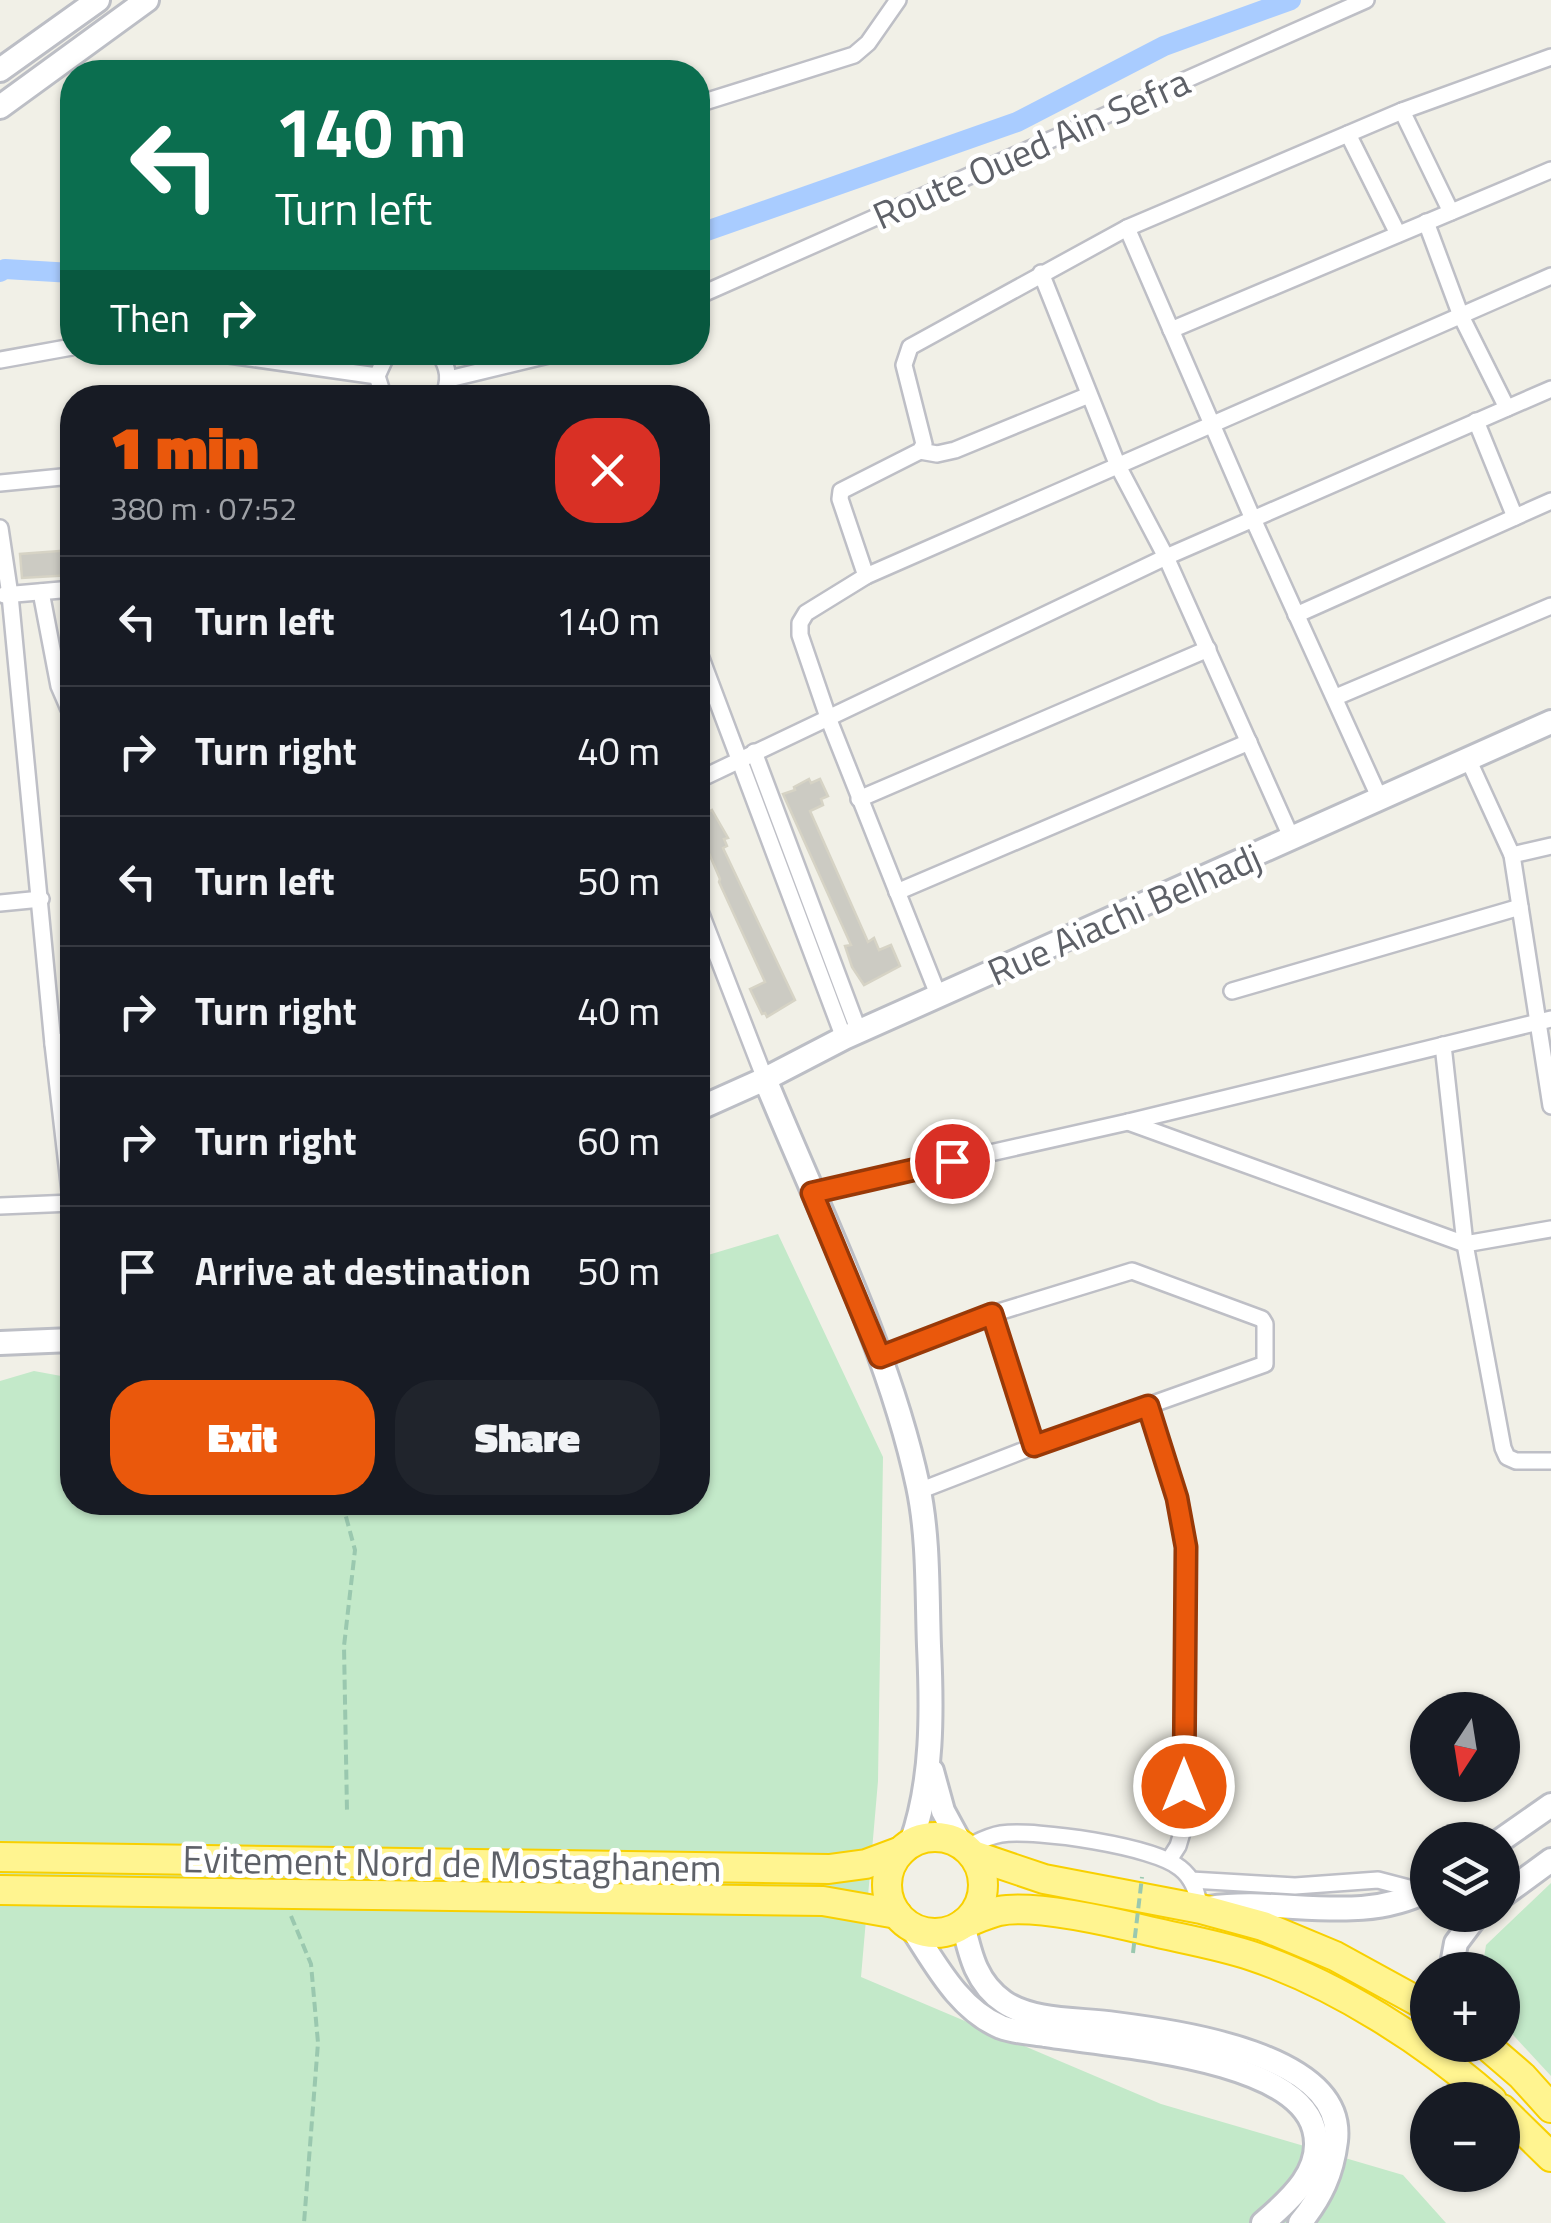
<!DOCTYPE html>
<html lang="en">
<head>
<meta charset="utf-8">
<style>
  body { margin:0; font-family:"Titillium Web",sans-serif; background:#20242c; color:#f1f3f6; height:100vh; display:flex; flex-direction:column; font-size:38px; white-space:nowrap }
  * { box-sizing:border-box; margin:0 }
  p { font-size:32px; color:#9ea1a6 }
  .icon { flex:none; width:55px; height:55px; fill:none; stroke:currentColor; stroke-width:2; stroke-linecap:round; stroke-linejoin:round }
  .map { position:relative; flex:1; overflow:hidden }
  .side { position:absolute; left:60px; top:385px; width:650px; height:1130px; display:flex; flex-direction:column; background:#171b24; border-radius:40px; box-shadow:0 2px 8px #0004 }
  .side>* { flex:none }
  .banner { position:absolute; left:60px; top:60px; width:650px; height:305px; border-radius:40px; box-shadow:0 2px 8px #0004; background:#0b6e4f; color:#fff; overflow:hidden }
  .needle { width:65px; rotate:192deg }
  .tools { position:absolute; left:1410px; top:1692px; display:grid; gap:20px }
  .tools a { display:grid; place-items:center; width:110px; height:110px; border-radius:50%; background:#171b24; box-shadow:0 2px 8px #0004; font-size:50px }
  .pin { position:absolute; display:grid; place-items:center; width:85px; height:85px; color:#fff; margin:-42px; border:5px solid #fff; border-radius:50%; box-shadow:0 2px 10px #0007 }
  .me { position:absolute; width:110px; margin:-55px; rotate:0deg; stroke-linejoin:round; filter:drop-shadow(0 0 8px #0008) }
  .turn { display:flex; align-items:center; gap:35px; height:210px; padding:0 50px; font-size:45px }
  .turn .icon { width:130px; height:130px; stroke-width:2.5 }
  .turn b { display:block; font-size:70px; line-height:85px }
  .then { display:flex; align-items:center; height:95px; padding:0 50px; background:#0003; gap:20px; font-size:38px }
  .round { display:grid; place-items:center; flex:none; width:105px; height:105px; border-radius:40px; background:#20242c }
  .headline { display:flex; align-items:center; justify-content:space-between; height:170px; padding:0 50px }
  h1 { font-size:60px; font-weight:800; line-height:75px; color:#ea580c }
  .action { display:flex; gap:20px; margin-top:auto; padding:20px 50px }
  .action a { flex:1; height:115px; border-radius:40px; background:#ea580c; color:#fff; font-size:40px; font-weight:800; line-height:115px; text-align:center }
  .action a+a { background:#20242c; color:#f1f3f6 }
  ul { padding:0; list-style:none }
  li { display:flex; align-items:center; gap:30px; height:130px; padding:0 50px; border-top:2px solid #363941 }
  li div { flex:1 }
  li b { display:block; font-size:38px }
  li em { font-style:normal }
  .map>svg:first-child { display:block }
  .green { fill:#c3e9c9 }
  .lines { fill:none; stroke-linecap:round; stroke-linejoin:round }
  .canal { stroke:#a9ccff; stroke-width:20 }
  .building { fill:#cccbc3; stroke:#d6d3c5; stroke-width:2.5 }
  .street-casing { stroke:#bebfc6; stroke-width:20 }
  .secondary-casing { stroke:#bcbec5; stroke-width:28 }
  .highway-casing { stroke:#f8d000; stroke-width:32 }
  .path { stroke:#9ac8af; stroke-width:4; stroke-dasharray:10 5; stroke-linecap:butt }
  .street { stroke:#fff; stroke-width:15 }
  .secondary { stroke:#fff; stroke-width:22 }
  .highway { stroke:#fff490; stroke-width:28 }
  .path-bridge { stroke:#9ac8af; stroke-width:4; stroke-dasharray:10 5; stroke-linecap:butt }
  .route-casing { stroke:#983908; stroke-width:25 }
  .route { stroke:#ea580c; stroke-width:18 }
  .labels { text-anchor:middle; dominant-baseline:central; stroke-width:9; stroke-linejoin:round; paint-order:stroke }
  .street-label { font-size:38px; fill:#5e6168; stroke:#fff }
</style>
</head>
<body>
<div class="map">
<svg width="1551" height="2223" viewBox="0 0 1551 2223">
  <rect width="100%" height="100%" fill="#f1f0e7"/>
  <g class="green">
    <polygon points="778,1234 883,1457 878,1781 861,1977 1161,2104 1403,2175 1446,2223 0,2223 0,1381 34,1371 72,1378 72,1502 698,1502 698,1258"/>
    <polygon points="1551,1883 1551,2076 1503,2024 1502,1970 1482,1970 1486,1945"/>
  </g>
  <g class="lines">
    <g class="canal">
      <polyline points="698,234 1017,122 1164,46 1291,0"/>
      <polyline points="0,272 5,269 72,273"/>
    </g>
  </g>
  <g class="building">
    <polygon points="72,550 72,575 22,578 20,554"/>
    <polygon points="809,779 811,783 820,779 828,796 821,799 823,805 810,811 868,942 874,938 879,950 891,945 900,966 864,985 852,967 845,946 851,945 783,794 795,790 794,787"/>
    <polygon points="712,810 728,838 724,839 727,846 723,848 795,1000 767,1017 765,1013 762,1014 750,989 765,982 719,882 720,879 708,851 698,855 698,817"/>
  </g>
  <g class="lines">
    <g class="street-casing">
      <g id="street">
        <polyline points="698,104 854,55 868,43 898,0"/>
        <polyline points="1402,111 1451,212"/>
        <polyline points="1348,134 1398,234"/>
        <polyline points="1426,222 1461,316 1507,408"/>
        <polyline points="1127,228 1253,519 1380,799"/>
        <polyline points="1041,273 1118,466 1166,557 1292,839"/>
        <polyline points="698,296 1366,0"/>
        <polyline points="1171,330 1551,170"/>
        <polyline points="208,352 377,376"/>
        <path d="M438,352C449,367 451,381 442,398"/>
        <polyline points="0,360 72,347"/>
        <polyline points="449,379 561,352"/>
        <polyline points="384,398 377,376 388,352"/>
        <polyline points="1476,421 1515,517"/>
        <polyline points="920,451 937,454 955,450 1089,395"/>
        <polyline points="0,483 72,476"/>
        <polyline points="0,528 10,595 53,1044 72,1209"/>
        <polyline points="866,576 840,499 841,491 920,451 924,444 904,365 910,347 1127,228 1402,111 1551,57"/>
        <polyline points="41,592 59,686 72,716"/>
        <polyline points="4,595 72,589"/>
        <polyline points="1296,615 1551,501"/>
        <polyline points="698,650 844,1038"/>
        <polyline points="1336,697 1551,606"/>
        <polyline points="754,752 859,1032"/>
        <polyline points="1468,759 1512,855 1551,1106"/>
        <polyline points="698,780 1166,557 1551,389"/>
        <polyline points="859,799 1208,649"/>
        <polyline points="1512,855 1551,846"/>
        <polyline points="897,892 1249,742"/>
        <polyline points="0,903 41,899"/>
        <polyline points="698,906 765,1079"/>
        <polyline points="1232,991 1520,907"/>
        <polyline points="939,997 829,720 800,635 800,623 806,613 866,576 1551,276"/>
        <polyline points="53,1044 72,1038"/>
        <polyline points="1443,1045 1465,1244 1503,1448 1507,1457 1516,1461 1551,1461"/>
        <polyline points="1128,1122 1465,1244 1551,1229"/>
        <polyline points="812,1193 1128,1122 1551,1019"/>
        <polyline points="0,1206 72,1203"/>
        <polyline points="992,1314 1035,1446"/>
        <polyline points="880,1357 992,1314 1132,1271 1262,1319 1265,1324 1265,1364 1035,1446 919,1491"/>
        <polyline points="1148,1406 1177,1498 1186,1547 1184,1826 1178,1846 1169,1860"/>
        <path d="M965,1848C976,1843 988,1836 1001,1834C1036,1829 1154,1846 1180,1868C1193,1878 1198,1893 1199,1909"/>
        <polyline points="1191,1880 1295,1886 1378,1880 1424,1892"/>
      </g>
    </g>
    <g class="secondary-casing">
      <g id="secondary">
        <polyline points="0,70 98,0"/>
        <polyline points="0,107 147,0"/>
        <path d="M765,1079C818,1209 889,1350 918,1486C929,1538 927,1594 929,1646C932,1711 933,1781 911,1843"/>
        <polyline points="698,1109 765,1079 844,1038 1551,722"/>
        <polyline points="0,1343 72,1340"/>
        <polyline points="932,1771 943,1811 962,1846"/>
        <polyline points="1501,1840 1551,1805"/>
        <polyline points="1502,1896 1551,1860"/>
        <path d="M1209,1908C1282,1897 1359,1926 1428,1890"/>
        <path d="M963,1924C970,1954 976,1983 1004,2002C1033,2022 1081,2019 1115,2024C1177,2032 1346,2054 1336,2141C1332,2174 1321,2197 1300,2223"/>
        <path d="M911,1927C935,1963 958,2009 1001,2027C1014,2032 1031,2033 1045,2035C1110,2046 1294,2056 1314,2129C1325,2169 1291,2199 1263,2223"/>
        <polyline points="1451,1970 1456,1943 1477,1915"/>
      </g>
    </g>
    <g class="highway-casing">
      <g id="highway">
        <circle cx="935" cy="1885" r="48"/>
        <polyline points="973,1855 1044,1879 1201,1909 1263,1926 1335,1956 1428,2007"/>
        <polyline points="0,1857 829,1869 866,1864 901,1851"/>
        <polyline points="0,1890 823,1901 897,1914"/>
        <path d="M963,1924C974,1920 987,1914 999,1911C1034,1904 1112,1922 1149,1931C1183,1939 1219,1945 1252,1956C1336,1984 1426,2042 1492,2100"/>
        <polyline points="1486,2045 1522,2076 1551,2108"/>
        <polyline points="1502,2109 1551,2157"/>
      </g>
    </g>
    <g class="path">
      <polyline points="342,1502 355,1550 344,1646 347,1811"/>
      <polyline points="291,1916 311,1964 318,2043 304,2223"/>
    </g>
    <use href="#street" class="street"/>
    <use href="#secondary" class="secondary"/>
    <use href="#highway" class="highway"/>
    <polyline class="path-bridge" points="1133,1953 1142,1877"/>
  </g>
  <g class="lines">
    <g class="route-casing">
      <polyline id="route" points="952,1161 812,1193 880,1357 992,1314 1034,1446 1148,1406 1177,1498 1186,1547 1184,1786"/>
    </g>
    <use href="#route" class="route"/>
  </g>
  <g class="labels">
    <g class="street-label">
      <text transform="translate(1031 148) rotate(-24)">Route Oued Ain Sefra</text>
      <text transform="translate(1124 914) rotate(-24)">Rue Aiachi Belhadj</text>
      <text transform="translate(452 1863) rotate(1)">Evitement Nord de Mostaghanem</text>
    </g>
  </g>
</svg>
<div class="tools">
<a><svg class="needle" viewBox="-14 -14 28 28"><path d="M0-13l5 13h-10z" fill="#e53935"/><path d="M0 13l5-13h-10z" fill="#9ea1a6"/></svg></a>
<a><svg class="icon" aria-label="layers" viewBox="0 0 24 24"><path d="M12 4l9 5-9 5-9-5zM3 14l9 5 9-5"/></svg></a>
<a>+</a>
<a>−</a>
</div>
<div class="pin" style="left:952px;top:1161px;background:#d93025"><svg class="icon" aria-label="arrive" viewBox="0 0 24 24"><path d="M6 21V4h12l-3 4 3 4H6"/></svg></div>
<svg class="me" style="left:1184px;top:1786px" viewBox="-20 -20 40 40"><circle r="17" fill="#ea580c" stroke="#fff" stroke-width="3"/><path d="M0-11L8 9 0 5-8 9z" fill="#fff"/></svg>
<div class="banner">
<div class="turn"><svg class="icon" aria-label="left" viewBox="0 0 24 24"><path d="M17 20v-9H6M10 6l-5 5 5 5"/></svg><div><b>140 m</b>Turn left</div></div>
<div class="then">Then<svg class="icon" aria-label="right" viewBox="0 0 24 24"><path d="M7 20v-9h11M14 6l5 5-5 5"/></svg></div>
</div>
<section class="side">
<div class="headline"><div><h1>1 min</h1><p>380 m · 07:52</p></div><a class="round" style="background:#d93025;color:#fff"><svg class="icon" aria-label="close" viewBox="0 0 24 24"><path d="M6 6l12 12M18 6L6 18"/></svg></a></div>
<ul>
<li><svg class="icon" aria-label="left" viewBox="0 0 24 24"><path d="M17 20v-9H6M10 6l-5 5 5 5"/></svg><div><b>Turn left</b></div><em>140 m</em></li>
<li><svg class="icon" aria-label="right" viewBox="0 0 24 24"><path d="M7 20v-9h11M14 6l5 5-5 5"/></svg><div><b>Turn right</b></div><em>40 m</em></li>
<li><svg class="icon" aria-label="left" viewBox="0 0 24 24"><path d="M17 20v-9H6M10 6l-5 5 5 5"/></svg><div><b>Turn left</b></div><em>50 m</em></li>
<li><svg class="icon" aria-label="right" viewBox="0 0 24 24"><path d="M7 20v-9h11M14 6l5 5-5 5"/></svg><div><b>Turn right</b></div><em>40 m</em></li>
<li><svg class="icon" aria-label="right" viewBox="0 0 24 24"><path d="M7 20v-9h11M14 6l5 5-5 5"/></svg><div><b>Turn right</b></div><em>60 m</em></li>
<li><svg class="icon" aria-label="arrive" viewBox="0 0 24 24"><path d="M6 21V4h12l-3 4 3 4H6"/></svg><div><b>Arrive at destination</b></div><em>50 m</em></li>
</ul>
<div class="action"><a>Exit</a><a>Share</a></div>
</section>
</div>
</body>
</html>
